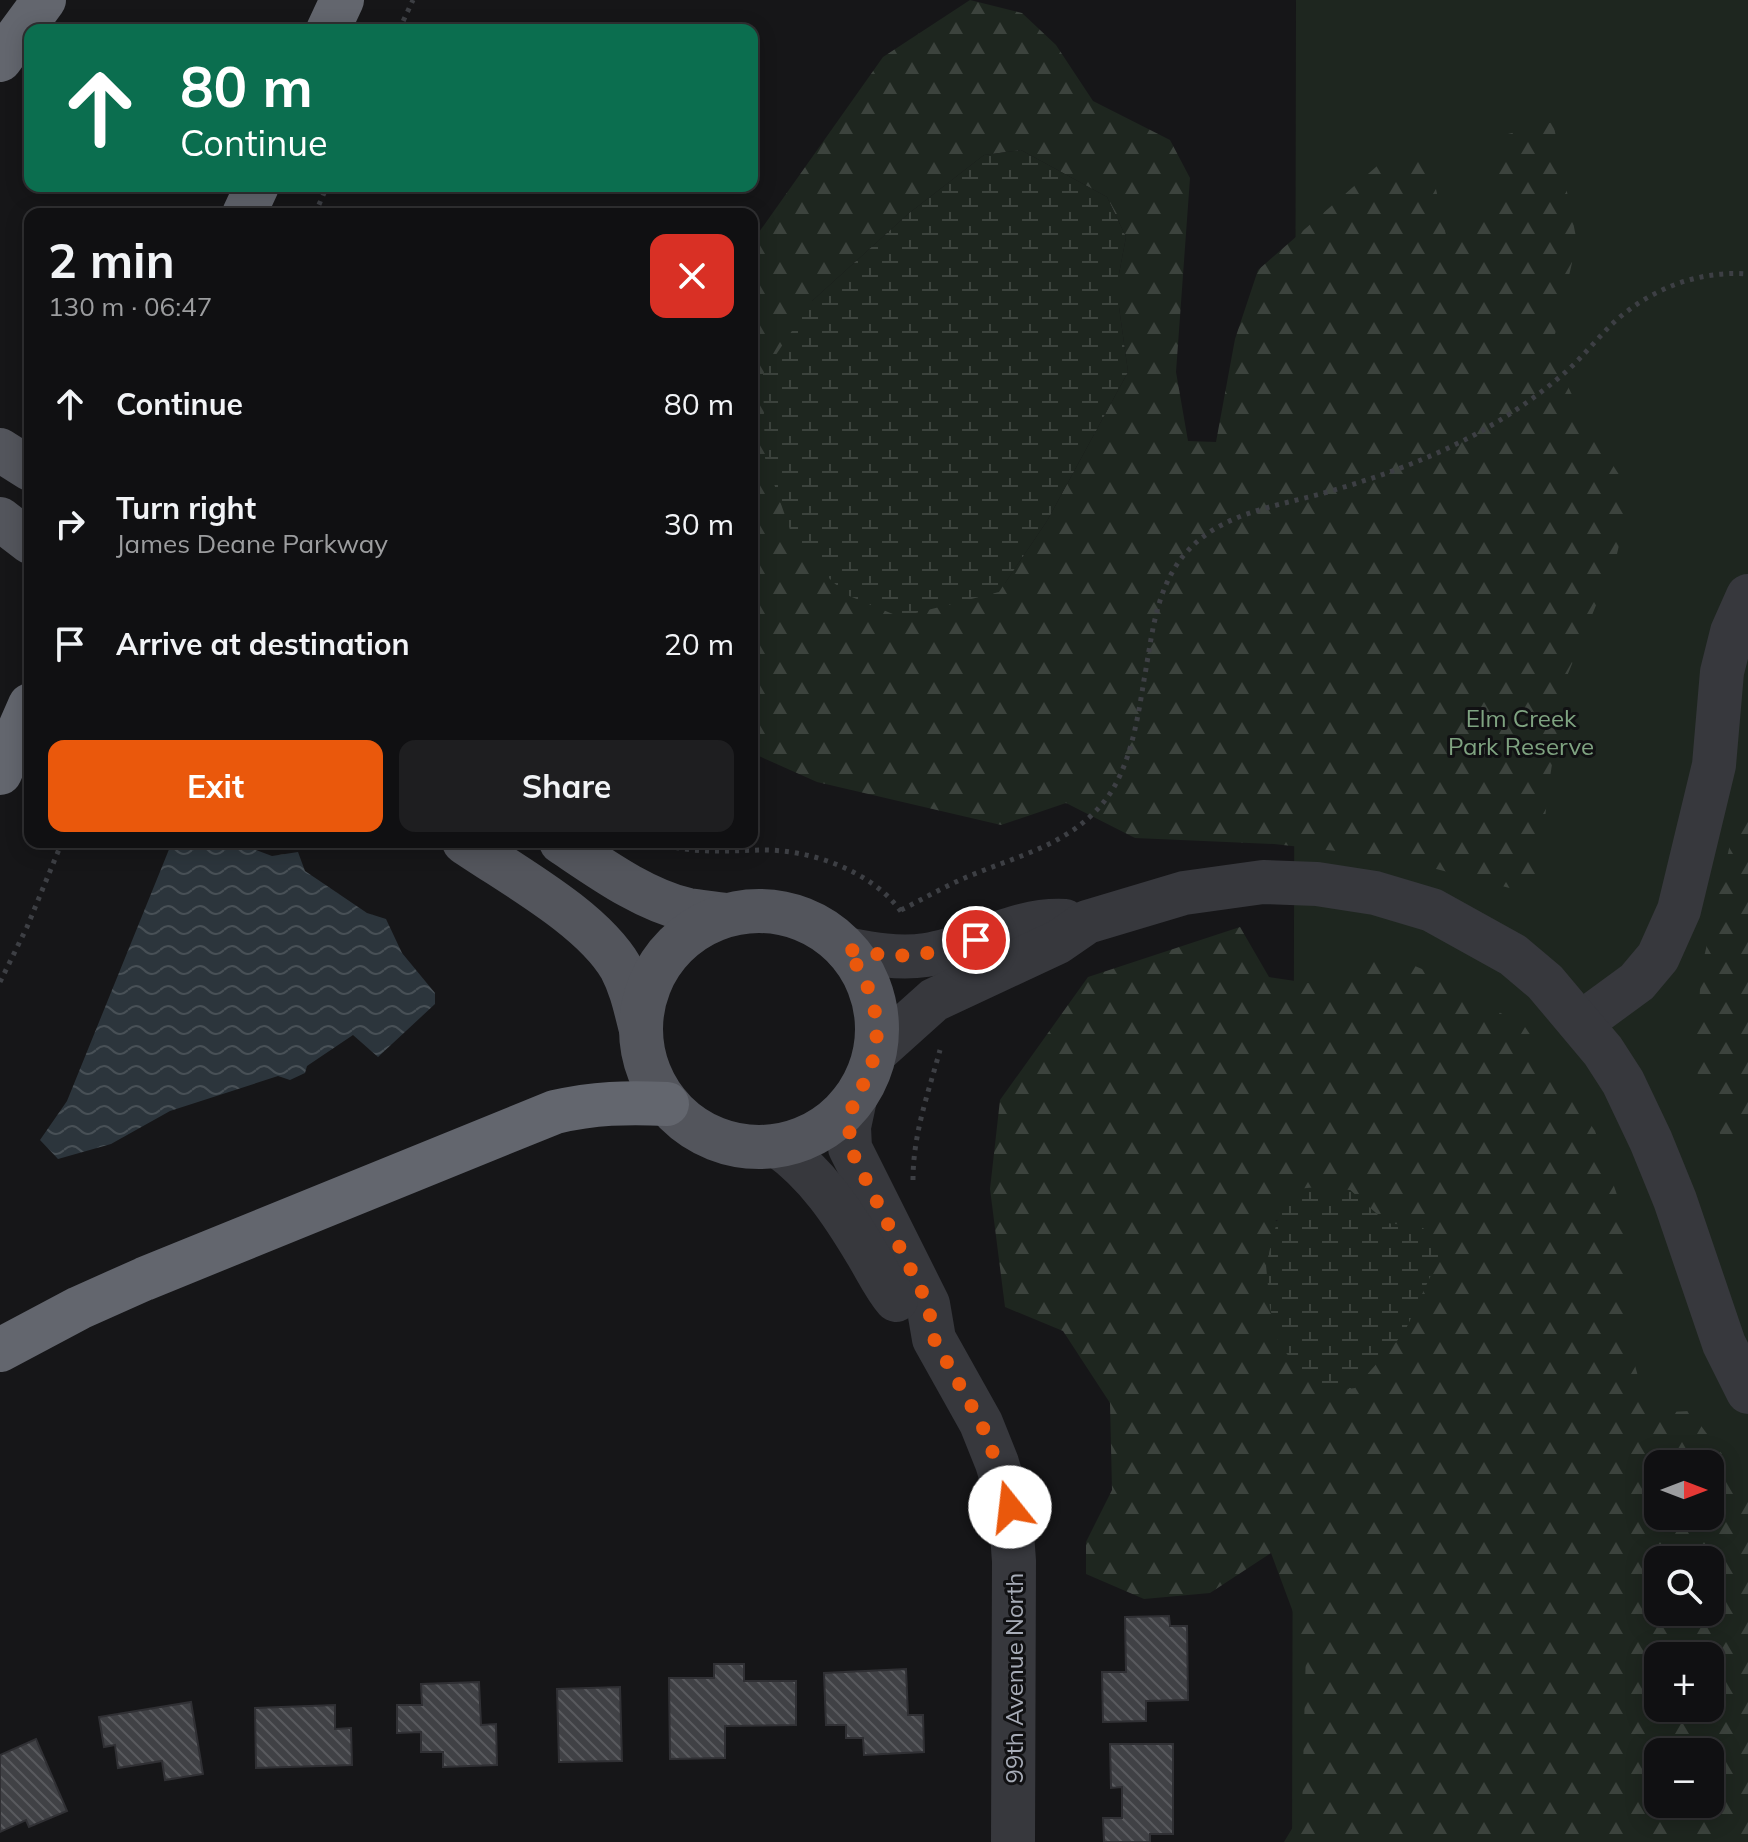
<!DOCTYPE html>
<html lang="en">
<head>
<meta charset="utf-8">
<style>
  body { margin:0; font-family:Mulish,sans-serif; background:#1e1e20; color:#f1f3f6; height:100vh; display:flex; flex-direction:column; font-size:30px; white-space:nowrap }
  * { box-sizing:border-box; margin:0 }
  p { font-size:26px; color:#9c9d9f }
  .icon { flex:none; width:44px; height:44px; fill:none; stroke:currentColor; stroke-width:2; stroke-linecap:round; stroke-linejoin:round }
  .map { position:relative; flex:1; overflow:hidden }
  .side { position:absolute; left:24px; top:208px; width:734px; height:640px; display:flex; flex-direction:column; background:#101012; border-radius:16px; box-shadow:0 4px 20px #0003,0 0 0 2px #303032 }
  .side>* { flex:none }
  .hud { position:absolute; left:24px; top:24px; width:734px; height:168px; border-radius:16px; box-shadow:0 4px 20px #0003,0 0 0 2px #303032; background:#0b6e4f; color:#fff; overflow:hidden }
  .needle { width:52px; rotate:90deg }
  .fabs { position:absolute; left:1644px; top:1450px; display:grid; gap:16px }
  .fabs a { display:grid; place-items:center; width:80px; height:80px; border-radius:16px; background:#101012; box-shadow:0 4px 20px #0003,0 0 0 2px #303032; font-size:40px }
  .pin { position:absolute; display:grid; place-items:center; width:68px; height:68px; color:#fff; margin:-34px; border:4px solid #fff; border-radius:50%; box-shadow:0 2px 8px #0007 }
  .me { position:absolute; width:88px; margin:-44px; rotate:344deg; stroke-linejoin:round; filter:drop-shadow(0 0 6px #0008) }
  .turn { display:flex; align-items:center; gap:28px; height:168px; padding:0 24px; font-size:36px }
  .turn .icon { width:104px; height:104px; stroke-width:2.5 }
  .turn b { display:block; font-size:56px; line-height:68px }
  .round { display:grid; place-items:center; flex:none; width:84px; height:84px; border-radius:16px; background:#1e1e20 }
  .head { display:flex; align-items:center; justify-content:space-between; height:136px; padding:0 24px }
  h1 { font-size:48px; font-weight:700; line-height:60px }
  .primary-button { display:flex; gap:16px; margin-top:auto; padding:16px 24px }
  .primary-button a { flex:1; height:92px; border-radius:16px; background:#ea580c; color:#fff; font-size:32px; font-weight:700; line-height:92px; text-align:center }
  .primary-button a+a { background:#1e1e20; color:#f1f3f6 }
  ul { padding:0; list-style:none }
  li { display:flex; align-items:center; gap:24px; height:120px; padding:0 24px }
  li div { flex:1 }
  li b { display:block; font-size:30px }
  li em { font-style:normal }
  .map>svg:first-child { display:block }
  .green { fill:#1e261f; fill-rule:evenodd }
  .forest { fill:url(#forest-firs); fill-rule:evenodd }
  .wetland { fill:url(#wetland-marsh) }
  .water { fill:url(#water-waves) }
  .building { fill:url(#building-back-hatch); stroke:#303034; stroke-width:2 }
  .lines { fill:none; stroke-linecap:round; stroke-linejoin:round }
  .path { stroke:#3d3f44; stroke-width:5; stroke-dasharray:4 6; stroke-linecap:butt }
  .minor { stroke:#37383d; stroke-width:44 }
  .major { stroke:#53555c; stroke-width:44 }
  .highway { stroke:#63666e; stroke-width:44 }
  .route { stroke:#ea580c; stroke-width:14; stroke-dasharray:0 25.2 }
  .labels { text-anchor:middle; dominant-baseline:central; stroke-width:6; stroke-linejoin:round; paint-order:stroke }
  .park-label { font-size:24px; fill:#7fa381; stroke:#111113 }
  .street-label { font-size:24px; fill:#a8adb8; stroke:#111113 }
</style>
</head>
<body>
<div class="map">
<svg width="1748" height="1842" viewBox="0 0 1748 1842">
  <defs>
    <pattern id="forest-firs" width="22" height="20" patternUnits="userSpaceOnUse" patternTransform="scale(2)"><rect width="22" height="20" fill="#1e261f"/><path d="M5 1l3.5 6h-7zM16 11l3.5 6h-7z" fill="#3c433d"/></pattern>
    <pattern id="wetland-marsh" width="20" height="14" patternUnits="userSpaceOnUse" patternTransform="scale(2)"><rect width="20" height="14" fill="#1e261f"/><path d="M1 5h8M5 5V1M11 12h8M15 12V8" fill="none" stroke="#3c433d"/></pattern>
    <pattern id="water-waves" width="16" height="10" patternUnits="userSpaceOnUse" patternTransform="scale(2)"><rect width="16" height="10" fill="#2c353c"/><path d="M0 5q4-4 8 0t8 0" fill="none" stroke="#485056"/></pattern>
    <pattern id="building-back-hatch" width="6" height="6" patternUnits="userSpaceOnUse" patternTransform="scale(2)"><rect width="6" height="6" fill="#404145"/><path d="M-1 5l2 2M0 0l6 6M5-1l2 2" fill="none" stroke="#595a5e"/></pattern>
  </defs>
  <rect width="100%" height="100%" fill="#161618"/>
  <path class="green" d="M1296,0H1748V1842H1292ZM1658,1464H1710V1516H1658ZM1658,1560H1710V1612H1658ZM1658,1656H1710V1708H1658ZM1658,1752H1710V1804H1658Z"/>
  <g class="forest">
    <path d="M970,0L1022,13L1056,45L1093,101L1170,140L1190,178L1176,372L1188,441L1216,442L1235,339L1258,270L1384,160L1427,148L1446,235L1472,233L1493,197L1508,134L1553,122L1577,242L1551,351L1586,424L1631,493L1617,554L1565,681L1548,790L1537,895L1390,857L1274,844L1135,838L1066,803L1001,825L817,782L752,753V242L883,57ZM1021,150L1107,197L1126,237L1119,274V307L1128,372L1047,521L1005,583L812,301L908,214L984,155Z"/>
    <polygon points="1748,809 1748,1140 1725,1147 1694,1064 1702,966 1731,840"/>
    <path d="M1240,927L1269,977L1322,985L1375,949L1429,972L1525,1027L1595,1131L1626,1221L1631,1351L1648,1413L1690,1411L1748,1489V1842H1284L1302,1812L1306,1647L1271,1553L1210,1593L1144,1599L1086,1574V1542L1112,1490L1110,1403L1063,1331L1005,1307L990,1189L1000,1100L1088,977ZM1350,1190L1387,1223L1423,1228L1275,1221ZM1658,1464H1710V1516H1658ZM1658,1560H1710V1612H1658ZM1658,1656H1710V1708H1658ZM1658,1752H1710V1804H1658Z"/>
  </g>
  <g class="wetland">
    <polygon points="1021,150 1107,197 1126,237 1119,274 1119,307 1128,372 1047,521 999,592 900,617 847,595 796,547 765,458 763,374 812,301 908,214 984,155"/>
    <polygon points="1318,1187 1350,1190 1387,1223 1423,1228 1444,1247 1404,1333 1355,1388 1318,1393 1279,1344 1270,1308 1266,1265 1285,1190"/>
  </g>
  <polygon class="water" points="172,842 234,842 272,856 298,852 305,871 367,913 386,919 402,953 435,993 435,1004 378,1057 353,1035 307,1066 305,1073 290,1080 278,1076 170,1111 111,1144 58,1159 40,1140 67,1101"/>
  <g class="building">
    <polygon points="1169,1616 1170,1626 1187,1626 1188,1700 1146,1701 1146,1721 1103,1722 1102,1672 1126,1672 1125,1617"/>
    <polygon points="714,1664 744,1664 744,1681 796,1681 796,1725 725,1726 725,1758 670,1759 669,1678 714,1678"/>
    <polygon points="906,1669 908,1715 923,1715 924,1752 864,1755 863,1738 846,1738 846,1725 826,1725 824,1673"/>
    <polygon points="479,1682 481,1725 496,1724 497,1765 443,1767 443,1752 421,1752 421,1732 397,1733 397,1705 422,1705 421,1684"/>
    <polygon points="620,1687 622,1761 559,1762 557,1689"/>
    <polygon points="191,1702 203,1774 165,1780 162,1761 118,1768 115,1745 104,1747 99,1717"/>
    <polygon points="335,1705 335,1729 351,1728 352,1765 256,1768 255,1708"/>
    <polygon points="36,1739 67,1811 29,1827 26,1820 0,1832 0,1755"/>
    <polygon points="1110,1744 1173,1744 1173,1834 1150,1834 1150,1842 1104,1842 1103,1818 1122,1818 1122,1787 1111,1788"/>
  </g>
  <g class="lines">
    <g class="path">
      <polyline points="399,30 413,0"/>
      <polyline points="315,214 327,186"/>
      <path d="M656,842C689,854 725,851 760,850C810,849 873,871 902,913"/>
      <path d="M901,910C921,900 940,889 960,880C1014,856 1073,846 1109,795C1131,763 1138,717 1144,680C1152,637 1155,590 1184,555C1219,513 1274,507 1324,493C1376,478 1428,460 1476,434C1509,416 1541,394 1569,369C1584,355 1597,339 1611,325C1648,290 1697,270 1748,274"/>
      <polyline points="0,982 27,927 62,842"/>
      <path d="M913,1180C913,1134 928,1094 940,1050"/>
    </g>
    <g class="minor">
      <path d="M846,949C872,954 898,959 926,955C973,948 1016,918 1065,921"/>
      <polyline points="1581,1023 1637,982 1658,957 1679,910 1714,765 1722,672 1732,632 1748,596"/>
      <polyline points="875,1053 934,1000 1058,942 1087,922 1184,893 1263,882 1317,884 1375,893 1432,910 1513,955 1545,982 1603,1051 1623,1082 1651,1141 1675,1200 1724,1344 1748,1392"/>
      <polyline points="855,1099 849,1127 850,1148 928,1304 934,1339 981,1423 997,1463 1010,1507 1014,1561 1013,1842"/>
      <path d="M778,1146C817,1174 842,1212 866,1252C876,1268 884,1286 896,1300"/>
    </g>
    <g class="major">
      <polyline points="0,450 30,469"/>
      <polyline points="0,519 30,542"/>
      <path d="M464,842C512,875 592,918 621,968C631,987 635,1006 640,1026"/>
      <path d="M561,842C600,868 642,899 688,910C701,912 713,913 726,915"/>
      <circle cx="759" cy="1029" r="118"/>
    </g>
    <g class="highway">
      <polyline points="328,30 342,0"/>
      <polyline points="0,60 44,0"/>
      <polyline points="244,214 257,186"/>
      <polyline points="0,773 30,705"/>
      <path d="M0,1350L79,1308L144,1279L555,1112C594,1103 627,1102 667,1104"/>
    </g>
  </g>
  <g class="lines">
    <path class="route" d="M976,940C922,957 902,960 846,949C874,987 887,1031 867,1077C864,1085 858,1091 855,1099C849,1115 849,1132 850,1148L928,1304L934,1339L981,1423L997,1463L1010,1507"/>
  </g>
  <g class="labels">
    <g class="park-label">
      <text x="1521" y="718">Elm Creek<tspan x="1521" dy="28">Park Reserve</tspan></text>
    </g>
    <g class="street-label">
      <text transform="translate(1014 1678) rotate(-90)">99th Avenue North</text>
    </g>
  </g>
</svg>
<div class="fabs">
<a><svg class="needle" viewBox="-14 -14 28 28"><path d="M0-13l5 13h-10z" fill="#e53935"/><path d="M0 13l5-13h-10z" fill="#9c9d9f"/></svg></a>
<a><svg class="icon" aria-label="search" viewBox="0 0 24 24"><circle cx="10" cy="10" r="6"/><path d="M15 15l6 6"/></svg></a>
<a>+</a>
<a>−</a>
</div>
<div class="pin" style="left:976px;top:940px;background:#d93025"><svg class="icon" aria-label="arrive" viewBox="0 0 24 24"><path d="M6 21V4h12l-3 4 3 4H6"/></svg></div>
<svg class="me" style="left:1010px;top:1507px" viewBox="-20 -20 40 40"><circle r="19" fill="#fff"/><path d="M0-13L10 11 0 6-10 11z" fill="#ea580c"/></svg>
<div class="hud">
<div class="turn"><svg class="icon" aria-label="ahead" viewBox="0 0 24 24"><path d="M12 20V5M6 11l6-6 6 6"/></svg><div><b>80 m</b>Continue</div></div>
</div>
<section class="side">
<div class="head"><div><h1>2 min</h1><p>130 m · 06:47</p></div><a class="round" style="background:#d93025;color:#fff"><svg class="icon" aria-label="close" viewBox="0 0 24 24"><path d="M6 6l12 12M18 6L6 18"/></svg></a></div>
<ul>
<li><svg class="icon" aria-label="ahead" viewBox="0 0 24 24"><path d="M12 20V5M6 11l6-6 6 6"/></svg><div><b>Continue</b></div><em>80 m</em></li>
<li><svg class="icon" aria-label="right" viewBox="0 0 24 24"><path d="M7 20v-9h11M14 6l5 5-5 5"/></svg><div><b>Turn right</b><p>James Deane Parkway</p></div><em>30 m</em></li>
<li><svg class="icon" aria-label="arrive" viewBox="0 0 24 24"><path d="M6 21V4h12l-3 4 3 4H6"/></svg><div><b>Arrive at destination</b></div><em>20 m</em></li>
</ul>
<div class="primary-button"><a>Exit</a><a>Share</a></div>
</section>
</div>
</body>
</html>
